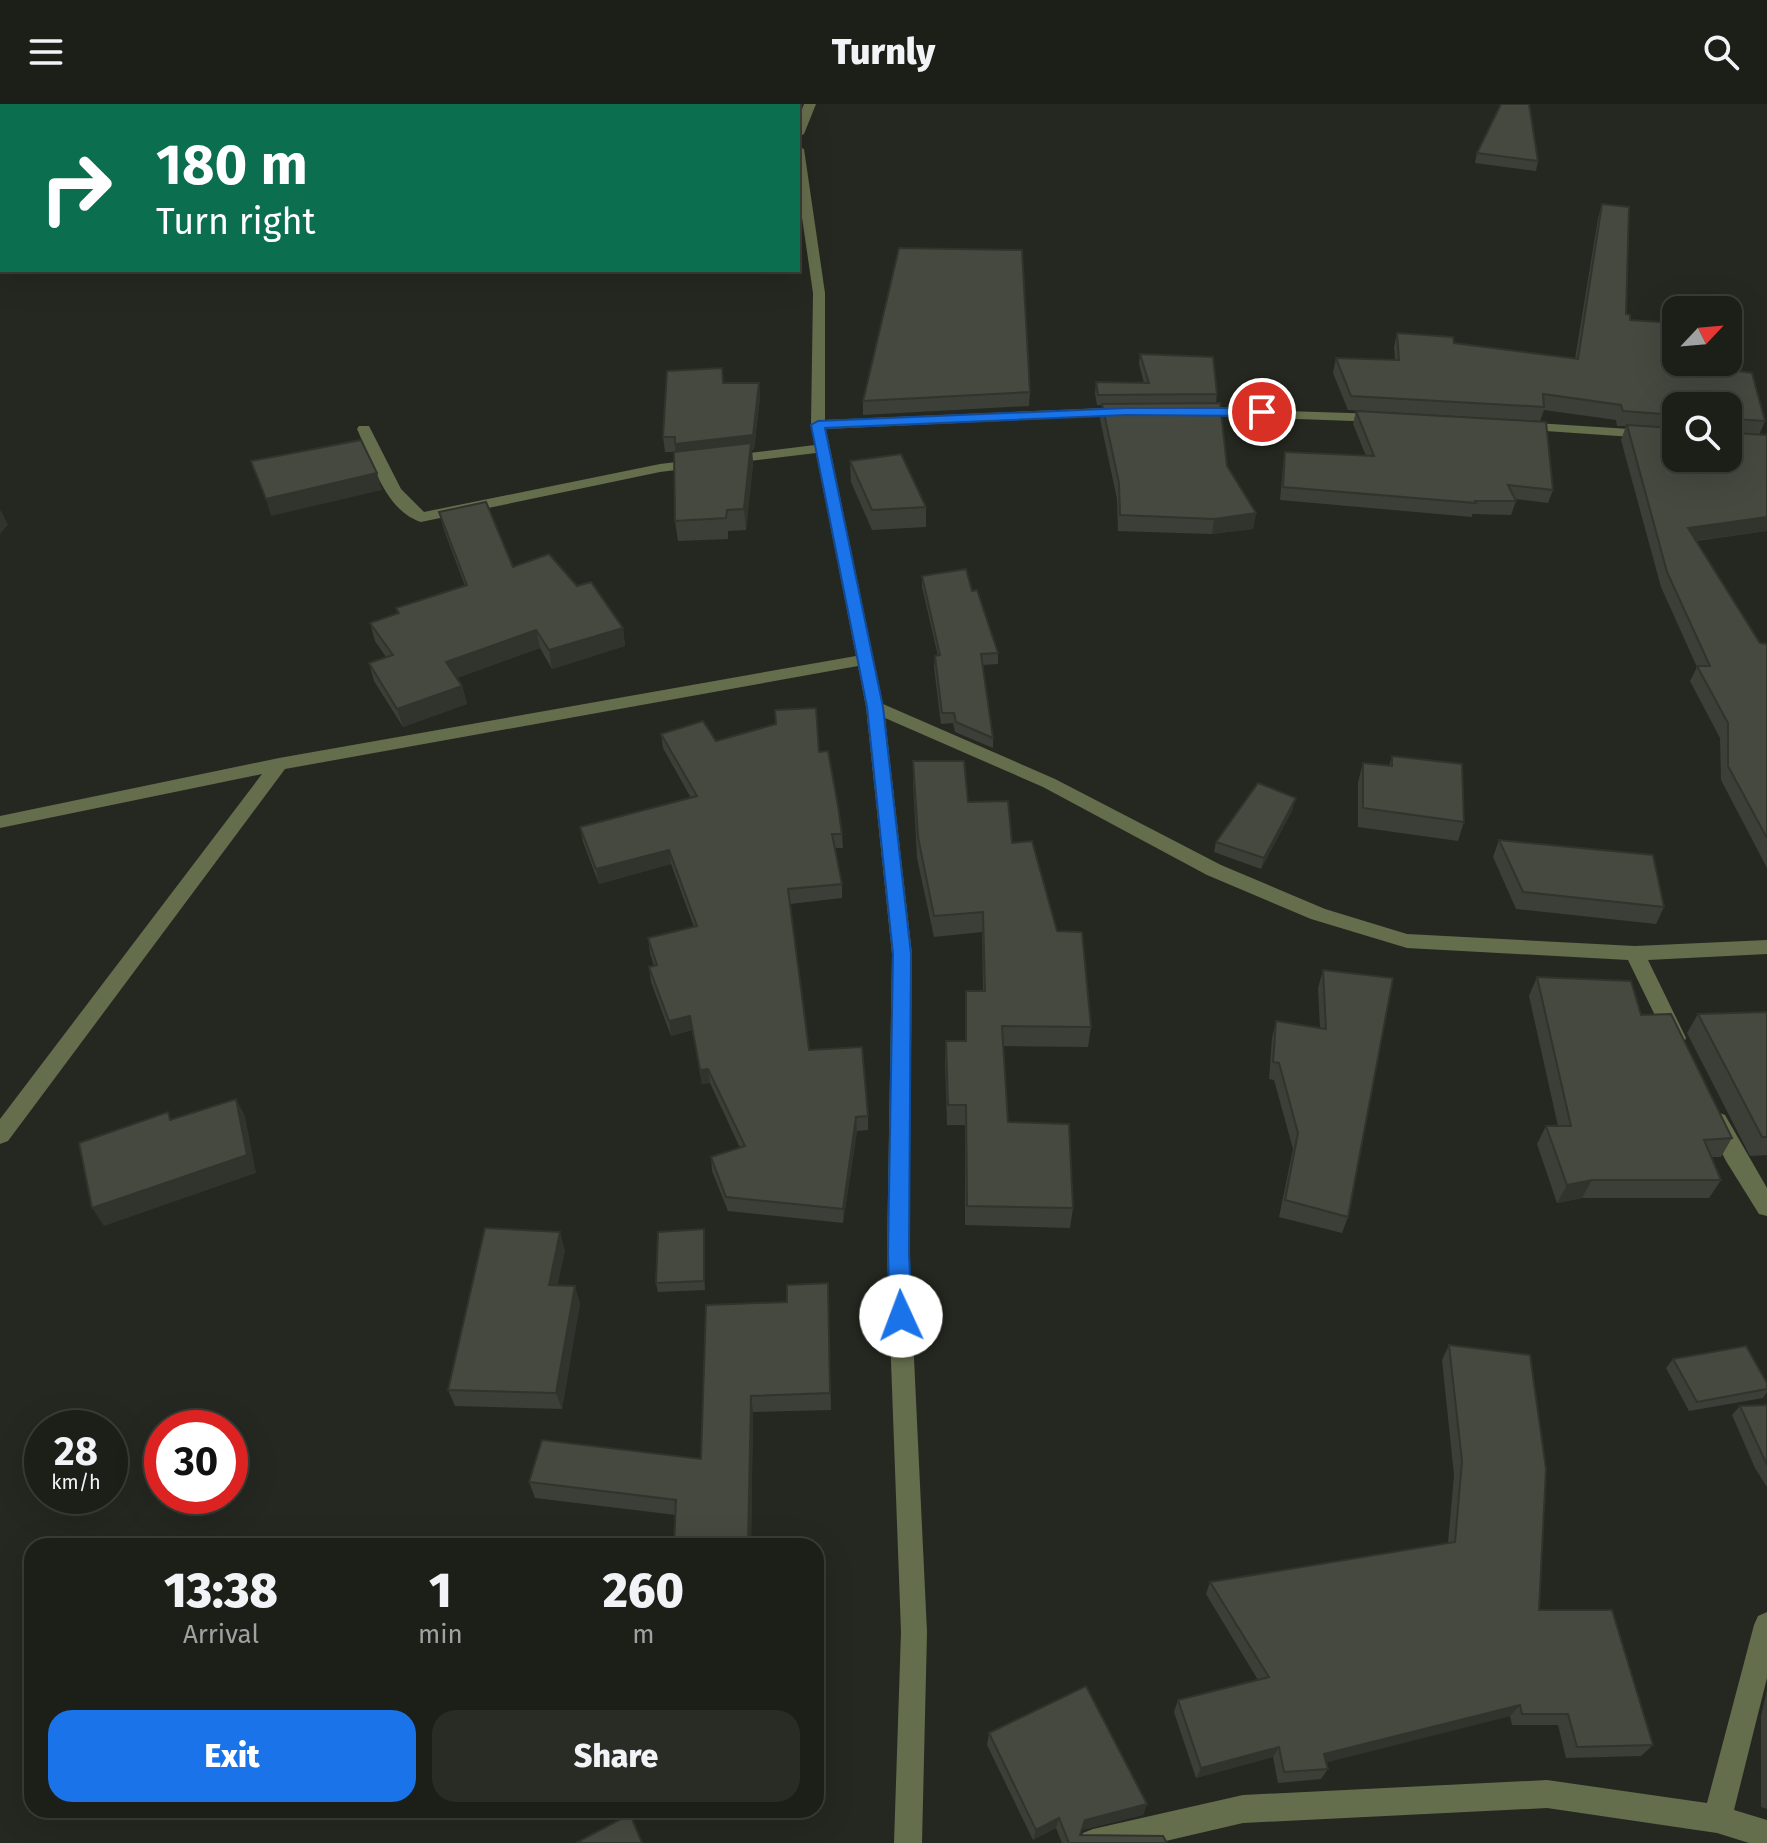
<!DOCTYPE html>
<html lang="en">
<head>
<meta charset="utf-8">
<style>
  body { margin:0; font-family:"Fira Sans",sans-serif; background:#292b25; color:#f1f3f6; height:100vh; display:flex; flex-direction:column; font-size:30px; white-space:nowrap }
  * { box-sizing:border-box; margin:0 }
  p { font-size:26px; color:#a0a2a2 }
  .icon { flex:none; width:44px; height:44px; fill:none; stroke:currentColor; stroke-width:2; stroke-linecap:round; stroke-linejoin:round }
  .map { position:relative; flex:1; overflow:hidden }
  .panel { position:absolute; left:24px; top:1434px; width:800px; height:280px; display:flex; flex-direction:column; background:#1c1e18; border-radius:24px; box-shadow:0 8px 32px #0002,0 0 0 2px #3a3c37 }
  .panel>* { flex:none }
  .hud { position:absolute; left:0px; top:0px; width:800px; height:168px; box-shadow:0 8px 32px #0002,0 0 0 2px #3a3c37; background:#0b6e4f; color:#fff; overflow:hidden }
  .needle { width:52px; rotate:64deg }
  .fabs { position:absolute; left:1662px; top:192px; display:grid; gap:16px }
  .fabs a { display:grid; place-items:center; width:80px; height:80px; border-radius:16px; background:#1c1e18; box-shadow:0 8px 32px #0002,0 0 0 2px #3a3c37; font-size:40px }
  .speed { position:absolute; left:24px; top:1306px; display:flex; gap:16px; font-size:40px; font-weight:700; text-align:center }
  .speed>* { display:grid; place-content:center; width:104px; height:104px; border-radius:50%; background:#1c1e18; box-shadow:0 8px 32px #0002,0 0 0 2px #3a3c37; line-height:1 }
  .speed small { font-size:20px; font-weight:400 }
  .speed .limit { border:12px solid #d22; background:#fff; color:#111 }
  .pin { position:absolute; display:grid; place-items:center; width:68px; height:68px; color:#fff; margin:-34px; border:4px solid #fff; border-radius:50%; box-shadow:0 2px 8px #0007 }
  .me { position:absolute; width:88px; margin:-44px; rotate:358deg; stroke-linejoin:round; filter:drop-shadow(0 0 6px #0008) }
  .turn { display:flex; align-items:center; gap:28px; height:168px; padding:0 24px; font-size:36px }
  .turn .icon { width:104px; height:104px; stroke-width:2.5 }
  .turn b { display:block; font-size:56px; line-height:68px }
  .eta { display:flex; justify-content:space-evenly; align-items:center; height:136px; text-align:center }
  .eta b { font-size:48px; font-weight:800; line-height:56px }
  .action { display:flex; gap:16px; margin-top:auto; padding:16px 24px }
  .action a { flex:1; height:92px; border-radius:24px; background:#1a73e8; color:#fff; font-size:32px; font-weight:800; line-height:92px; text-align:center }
  .action a+a { background:#292b25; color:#f1f3f6 }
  header { display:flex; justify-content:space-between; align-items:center; height:104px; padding:0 24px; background:#1c1e18; font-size:36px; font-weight:800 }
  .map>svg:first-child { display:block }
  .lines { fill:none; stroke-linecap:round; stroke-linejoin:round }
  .minor { fill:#646e4c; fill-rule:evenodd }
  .wall { fill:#3c3f37; fill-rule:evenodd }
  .shaded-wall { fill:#31332d }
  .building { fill:#464940; stroke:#31332d; stroke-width:2 }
  .route { fill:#1a73e8; stroke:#114b97; stroke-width:2 }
</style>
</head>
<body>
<header><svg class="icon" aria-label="menu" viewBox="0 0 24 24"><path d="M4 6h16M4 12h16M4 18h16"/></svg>Turnly<svg class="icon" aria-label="search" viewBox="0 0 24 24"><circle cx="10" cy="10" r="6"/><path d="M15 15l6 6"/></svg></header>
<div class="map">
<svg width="1767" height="1739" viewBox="0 0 1767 1739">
  <rect width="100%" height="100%" fill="#252820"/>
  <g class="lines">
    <g class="minor">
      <polygon points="804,0 816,0 804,30 798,33 798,16"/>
      <path d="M798,42L804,45L825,189V316L1129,303L1136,307L1129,311L826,325L883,600L1055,675L1221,761L1325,805L1407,830L1635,842L1767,836V850L1648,856L1686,934L1683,940H1669L1628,856L1407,844L1311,815L1207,771L1043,683L885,614L912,850L909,1149L927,1528L922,1739H894L901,1528L887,1149L892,850L866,603L858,562L285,665L8,1037L0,1040V1015L262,670L0,724V712L279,654L856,552L816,349L660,368L421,418C385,407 371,355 357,325L359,322H369L401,385L424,408L660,360L815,341L811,321L813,189L798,86Z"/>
      <polygon points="1193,304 1381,310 1388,314 1381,318 1188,311 1186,308"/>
      <polygon points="1520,318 1676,328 1676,336 1515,325 1515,319"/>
      <polygon points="1717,1008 1725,1011 1767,1084 1767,1112 1759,1110 1726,1057 1706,1017 1709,1011"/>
      <polygon points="1767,1508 1767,1574 1734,1706 1767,1716 1767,1739 1749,1739 1717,1729 1547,1704 1243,1719 1157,1739 1079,1739 1083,1729 1093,1725 1243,1691 1547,1676 1707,1699 1754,1521 1758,1512"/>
    </g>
  </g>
  <g class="wall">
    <polygon points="1477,49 1538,57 1536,67 1475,59"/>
    <path d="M1602,100L1626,210L1630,216L1695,261L1765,317L1759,331H1767V427L1696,437L1760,539L1767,540V764L1721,676L1720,634L1690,577L1697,563L1661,483L1621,336L1626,322H1617L1616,316L1544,306L1540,317L1348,306L1333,269L1336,254L1395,256L1394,243L1397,229L1454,239L1575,255L1598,114ZM1676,302L1728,354H1676Z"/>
    <polygon points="1140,250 1217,290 1216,299 1227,362 1256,409 1253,425 1212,430 1118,427 1117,395 1100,315 1102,301 1097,301 1095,289 1096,278 1144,279 1139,260"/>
    <polygon points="723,279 759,279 760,293 754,345 752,346 753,360 746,426 728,427 728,435 678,437 675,417 676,348 665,348 663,333"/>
    <polygon points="1030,288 1029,302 863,311 863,297"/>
    <polygon points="1356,307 1553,386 1548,399 1515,395 1516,397 1511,411 1472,410 1472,413 1280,396 1283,362 1285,348 1366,352 1353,320"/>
    <polygon points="850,357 926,403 926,423 872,426 851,378"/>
    <polygon points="439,408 513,463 577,482 623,524 625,542 552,565 540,544 457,574 462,582 467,600 403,623 374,577 369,559 386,553 375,537 370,519 397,510 396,504 465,482 444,426"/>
    <polygon points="922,472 972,487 998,549 998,560 983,561 993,634 993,644 955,628 953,619 941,620 934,563 935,552 938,552 922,483"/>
    <polygon points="661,630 716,637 819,648 842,730 843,744 835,744 842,780 842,794 790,800 809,946 868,1012 868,1026 857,1027 843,1119 728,1107 712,1067 711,1053 740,1044 710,979 702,980 692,926 671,932 651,878 649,863 654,862 650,849 648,834 694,823 671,760 599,780 583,738 580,723 691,694 663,644"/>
    <polygon points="1392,652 1464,718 1458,737 1358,723 1358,678 1363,659 1389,662"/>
    <polygon points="913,657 968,698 1012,739 1057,827 1091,923 1088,943 1003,942 1008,1018 1073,1104 1070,1124 965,1121 965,1021 947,1021 945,957 946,937 965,937 966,887 983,887 982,828 934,833 917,754 913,678"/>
    <polygon points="1293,705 1261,765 1214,748 1216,738"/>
    <polygon points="1499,736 1664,803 1656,820 1516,805 1493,753"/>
    <polygon points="1323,866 1348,1113 1342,1129 1279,1113 1293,1045 1274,976 1269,975 1272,934 1276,917 1320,924 1318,884"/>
    <polygon points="1537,873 1641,911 1732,1034 1721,1053 1711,1053 1721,1076 1709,1094 1582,1094 1557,1099 1537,1040 1546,1022 1558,1022 1529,892"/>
    <polygon points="1767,908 1767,1051 1750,1052 1687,929 1698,910"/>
    <polygon points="704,1125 705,1135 705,1186 658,1188 656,1179"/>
    <polygon points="565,1146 557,1181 580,1199 562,1305 455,1302 448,1286"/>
    <polygon points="828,1179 831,1306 753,1308 751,1442 674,1442 676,1411 535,1394 529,1378 701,1355 787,1198"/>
    <polygon points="1449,1241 1539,1506 1653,1641 1641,1652 1566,1654 1558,1621 1512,1621 1510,1612 1326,1658 1328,1665 1321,1675 1278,1679 1273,1653 1196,1674 1174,1608 1178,1596 1258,1576 1206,1490 1210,1478 1448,1439 1454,1371 1442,1256"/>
    <polygon points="1673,1255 1767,1279 1767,1288 1763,1294 1689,1307 1666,1264"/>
    <polygon points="1767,1301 1767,1383 1755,1364 1732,1311 1740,1302"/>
    <polygon points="1767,1586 1767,1705 1761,1703 1761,1612"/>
    <polygon points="989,1629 1147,1700 1143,1711 1082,1726 1080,1731 1167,1739 1062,1739 1056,1724 1033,1736 987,1641"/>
  </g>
  <g class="shaded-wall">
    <polygon points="759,279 760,293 754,345 752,346 753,360 746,426 744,405 676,355 675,340"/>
    <polygon points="377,369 382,386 271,412 266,395"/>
    <polygon points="1,406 8,421 0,430 0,408"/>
    <polygon points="1256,409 1253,425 1212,430 1214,415"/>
    <polygon points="1767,413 1767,427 1682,438 1688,424"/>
    <polygon points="623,524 625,542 552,565 549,546"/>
    <polygon points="536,526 540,544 451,576 446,558"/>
    <polygon points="462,582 467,600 403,623 397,605"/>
    <polygon points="1296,694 1293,705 1261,765 1264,754"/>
    <polygon points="669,746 671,760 599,780 596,765"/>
    <polygon points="690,912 692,926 671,932 669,917"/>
    <polygon points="708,965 710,979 702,980 700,966"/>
    <polygon points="236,995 245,1012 256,1069 104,1122 92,1104"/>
    <polygon points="856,1013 857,1027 843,1119 843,1105"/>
    <polygon points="1592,1076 1582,1094 1557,1099 1567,1081"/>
    <polygon points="704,1125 705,1135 705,1186 704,1177"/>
    <polygon points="560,1128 565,1146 554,1198 549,1181"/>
    <polygon points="575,1182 580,1199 562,1305 556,1289"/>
    <polygon points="751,1292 753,1308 751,1442 748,1442"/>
    <polygon points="1520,1601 1510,1612 1317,1661 1324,1650"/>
    <polygon points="1279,1643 1273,1653 1196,1674 1201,1664"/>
    <polygon points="1147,1700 1143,1711 1082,1726 1085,1716"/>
    <polygon points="1059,1714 1056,1724 1033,1736 1036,1726"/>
  </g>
  <g class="building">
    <polygon points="1501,0 1529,0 1538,57 1477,49"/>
    <polygon points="1602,100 1629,103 1626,210 1630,211 1630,216 1676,219 1676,258 1695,258 1695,261 1752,269 1765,317 1734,315 1731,326 1734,329 1767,331 1767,413 1688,424 1760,539 1767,540 1767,734 1728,662 1728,619 1697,562 1710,562 1667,468 1627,321 1676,324 1676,354 1728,354 1728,302 1676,302 1676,311 1623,307 1621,301 1543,290 1544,303 1351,292 1336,254 1399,256 1397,229 1453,233 1454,239 1578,255"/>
    <polygon points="899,144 1022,146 1030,288 863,297"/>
    <polygon points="1140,250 1213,253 1217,290 1098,291 1096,278 1149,279"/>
    <polygon points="722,264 723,279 759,279 753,331 675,340 675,333 663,333 667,267"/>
    <polygon points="1220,299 1227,362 1256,409 1214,415 1120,411 1119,379 1102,300"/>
    <polygon points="1356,307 1546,318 1553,386 1508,381 1516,397 1475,397 1476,399 1283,383 1285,348 1374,352"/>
    <polygon points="361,336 377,369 266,395 251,357"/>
    <polygon points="751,339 744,405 727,406 726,414 675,417 674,348"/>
    <polygon points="901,350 926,403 872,406 850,357"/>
    <polygon points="486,398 513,463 549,450 577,482 591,478 623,524 549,546 536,526 446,558 462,582 397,605 369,559 393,551 370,519 399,509 396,504 467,481 439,408"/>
    <polygon points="966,465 972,487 977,486 998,549 981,550 993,634 956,618 954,609 942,609 935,552 940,551 922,472"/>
    <polygon points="816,604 819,648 828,647 838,702 842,730 832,730 842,780 788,785 809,946 862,943 868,1012 856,1013 843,1105 726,1093 711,1053 745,1042 708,965 700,966 690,912 669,917 649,863 657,861 648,834 697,822 669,746 596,765 580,723 697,692 661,630 703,617 716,637 776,620 775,606"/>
    <polygon points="1392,652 1462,660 1464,718 1363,704 1363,659 1392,662"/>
    <polygon points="913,657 964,657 968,698 1008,697 1012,739 1032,737 1057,827 1082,828 1091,923 1002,922 1008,1018 1069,1020 1073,1104 967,1102 966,1001 948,1001 946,937 966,937 966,887 985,887 983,808 934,812 918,733"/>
    <polygon points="1258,679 1296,694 1264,754 1216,738"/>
    <polygon points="1499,736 1653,751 1664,803 1523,788"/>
    <polygon points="1323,866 1393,874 1348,1113 1285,1096 1298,1029 1279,959 1273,958 1276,917 1326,925"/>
    <polygon points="1537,873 1631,877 1641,911 1671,910 1732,1034 1704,1036 1721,1076 1592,1076 1567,1081 1546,1022 1571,1022"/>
    <polygon points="1767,908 1767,1033 1762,1033 1698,910"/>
    <polygon points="236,995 247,1051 92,1104 79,1039 168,1008 170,1016"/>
    <polygon points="485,1124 560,1128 549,1181 575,1182 556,1289 448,1286"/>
    <polygon points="704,1125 704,1177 656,1179 658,1128"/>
    <polygon points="828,1179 830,1289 751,1292 748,1442 674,1442 676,1396 529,1378 542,1336 701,1355 706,1201 787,1198 787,1181"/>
    <polygon points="1449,1241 1530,1251 1546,1365 1539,1506 1612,1506 1653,1641 1577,1643 1568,1610 1522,1610 1520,1601 1324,1650 1328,1665 1284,1668 1279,1643 1201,1664 1178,1596 1269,1573 1210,1478 1455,1438 1462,1357"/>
    <polygon points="1746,1242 1767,1279 1767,1285 1697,1298 1673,1255"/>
    <polygon points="1767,1301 1767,1361 1740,1302"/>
    <polygon points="1086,1582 1147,1700 1085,1716 1080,1731 1163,1732 1167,1739 1069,1739 1059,1714 1036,1726 989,1629"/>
    <polygon points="630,1710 642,1739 576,1739"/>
  </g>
  <polygon class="route" points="1126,304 1262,304 1269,308 1262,312 1126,311 825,324 883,603 911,850 909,1149 912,1212 909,1219 901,1222 893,1219 890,1212 888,1149 893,850 867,603 811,321 818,317"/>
</svg>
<div class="fabs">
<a><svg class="needle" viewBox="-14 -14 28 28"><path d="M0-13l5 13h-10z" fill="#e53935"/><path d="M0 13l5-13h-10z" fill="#a0a2a2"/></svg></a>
<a><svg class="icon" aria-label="search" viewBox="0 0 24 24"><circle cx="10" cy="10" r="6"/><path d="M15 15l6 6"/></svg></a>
</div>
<div class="speed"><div>28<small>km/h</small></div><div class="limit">30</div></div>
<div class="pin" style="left:1262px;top:308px;background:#d93025"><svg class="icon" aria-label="arrive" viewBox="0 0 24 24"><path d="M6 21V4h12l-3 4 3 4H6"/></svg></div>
<svg class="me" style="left:901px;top:1212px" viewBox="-20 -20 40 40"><circle r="19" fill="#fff"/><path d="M0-13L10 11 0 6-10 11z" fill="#1a73e8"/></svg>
<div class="hud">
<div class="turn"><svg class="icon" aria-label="right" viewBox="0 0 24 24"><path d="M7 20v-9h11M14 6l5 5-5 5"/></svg><div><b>180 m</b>Turn right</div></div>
</div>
<section class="panel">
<div class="eta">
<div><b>13:38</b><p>Arrival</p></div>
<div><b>1</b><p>min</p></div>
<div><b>260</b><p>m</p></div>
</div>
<div class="action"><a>Exit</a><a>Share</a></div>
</section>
</div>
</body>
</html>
